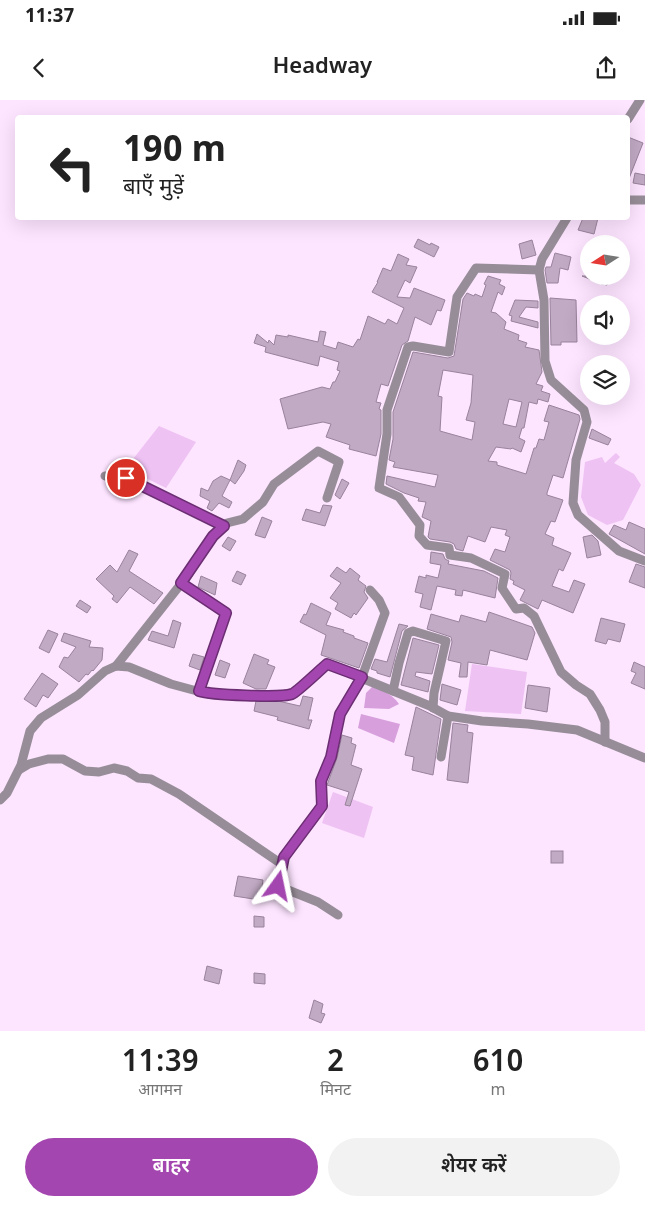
<!DOCTYPE html>
<html lang="hi">
<head>
<meta charset="utf-8">
<style>
  body { margin:0; font-family:Georgia,"Noto Sans Devanagari",serif; background:#f2f2f2; color:#222; height:100vh; display:flex; flex-direction:column; font-size:19px; white-space:nowrap }
  * { box-sizing:border-box; margin:0 }
  p { font-size:16px; color:#767676 }
  .icon { flex:none; width:28px; height:28px; fill:none; stroke:currentColor; stroke-width:2; stroke-linecap:round; stroke-linejoin:round }
  .map { position:relative; height:931px; overflow:hidden }
  .details { display:flex; flex-direction:column; background:#fff; flex:1 }
  .details>* { flex:none }
  .banner { position:absolute; left:15px; top:15px; width:615px; height:105px; border-radius:5px; box-shadow:0 5px 20px #0002; background:#fff; color:#222; overflow:hidden }
  .needle { width:32px; rotate:258deg }
  .fabs { position:absolute; left:580px; top:135px; display:grid; gap:10px }
  .fabs a { display:grid; place-items:center; width:50px; height:50px; border-radius:50%; background:#fff; box-shadow:0 5px 20px #0002; font-size:25px }
  .pin { position:absolute; display:grid; place-items:center; width:42px; height:42px; color:#fff; margin:-21px; border:2px solid #fff; border-radius:50%; box-shadow:0 1px 5px #0007 }
  .me { position:absolute; width:55px; margin:-28px; rotate:12deg; stroke-linejoin:round; filter:drop-shadow(0 0 4px #0008) }
  .turn { display:flex; align-items:center; gap:18px; height:105px; padding:0 25px; font-size:22px }
  .turn .icon { width:65px; height:65px; stroke-width:2.5 }
  .turn b { display:block; font-size:35px; line-height:42px }
  .eta { display:flex; justify-content:space-evenly; align-items:center; height:85px; text-align:center }
  .eta b { font-size:30px; font-weight:600; line-height:35px }
  .action { display:flex; gap:10px; margin-top:auto; padding:10px 25px }
  .action a { flex:1; height:58px; border-radius:30px; background:#a446af; color:#fff; font-size:20px; font-weight:600; line-height:58px; text-align:center }
  .action a+a { background:#f2f2f2; color:#222 }
  .status { display:flex; justify-content:space-between; align-items:center; height:35px; padding:0 25px; background:#fff; direction:ltr }
  .status svg { height:14px; fill:currentColor }
  header { display:flex; justify-content:space-between; align-items:center; height:65px; padding:0 25px; background:#fff; font-size:22px; font-weight:600 }
  .map>svg:first-child { display:block }
  .green { fill:#efc2f4 }
  .water { fill:#d7a0dd }
  .building { fill:#c1aac4; stroke:#99839c; fill-rule:evenodd }
  .lines { fill:none; stroke-linecap:round; stroke-linejoin:round }
  .minor { stroke:#978d98; stroke-width:9 }
  .route-casing { stroke:#6b2e72; stroke-width:12 }
  .route { stroke:#a446af; stroke-width:9 }
</style>
</head>
<body>
<div class="status"><b>11:37</b><svg viewBox="0 0 49 12"><path d="M0 12V9h3v3zM5 12V6h3v6zM10 12V3h3v9zM15 12V0h3v12zM26 1h20v11H26zM47 4h2v5h-2z"/></svg></div>
<header><svg class="icon" aria-label="back" viewBox="0 0 24 24"><path d="M15 5l-7 7 7 7"/></svg>Headway<svg class="icon" aria-label="share" viewBox="0 0 24 24"><path d="M12 15V3M7 8l5-5 5 5M5 13v7h14v-7"/></svg></header>
<div class="map">
<svg width="645" height="931" viewBox="0 0 645 931">
  <rect width="100%" height="100%" fill="#fde4ff"/>
  <g class="green">
    <polygon points="159,326 196,342 166,388 126,368"/>
    <polygon points="616,353 620,357 614,363 634,374 641,385 623,420 607,425 588,415 581,397 585,362 602,357 605,363"/>
    <polygon points="472,564 527,572 521,614 465,611"/>
    <polygon points="333,692 373,707 364,738 322,723"/>
  </g>
  <g class="water">
    <path d="M373,586C384,591 392,594 399,604L389,609L364,608L366,593Z"/>
    <polygon points="361,614 400,624 394,643 358,628"/>
  </g>
  <g class="building">
    <polygon points="628,37 643,43 628,81"/>
    <polygon points="635,73 645,75 645,85 633,83"/>
    <polygon points="583,118 598,118 594,134 578,130"/>
    <polygon points="418,139 430,145 431,143 439,147 434,157 414,147"/>
    <polygon points="532,140 536,155 522,159 519,144"/>
    <polygon points="555,153 571,157 568,170 560,168 558,183 547,183 545,170 546,167 551,167"/>
    <polygon points="398,154 409,159 406,165 417,167 410,183 405,180 397,197 410,198 414,188 445,200 441,211 437,210 431,225 415,217 408,241 402,245 388,286 381,284 376,302 381,303 379,309 381,310 381,334 376,356 349,349 350,345 326,337 331,324 323,322 288,329 280,299 322,287 330,289 333,282 335,282 340,271 337,270 339,262 320,256 318,266 265,252 266,247 254,243 257,234 268,243 269,240 274,245 276,235 288,237 288,235 318,242 320,231 326,232 323,245 336,249 338,242 353,247 358,239 360,240 368,216 385,224 388,219 397,224 404,208 372,192 378,182 377,182 383,168 391,171"/>
    <path d="M488,176L501,180L499,184L505,187L502,195L498,192L491,212L496,213L506,222L504,229L519,235L518,240L527,243L525,247L539,250L542,272L536,284L543,286L541,291L550,294L548,302L538,299L537,304L529,302L524,328H522L519,338L525,341L521,352L512,348L511,349L496,347L488,361L497,362V365L526,374L534,348H536L539,339L544,340L549,322L544,321L549,305L579,315L580,319L563,378L553,375L547,393V395L563,400L555,422L551,421L545,434L554,438L552,445L571,453L563,471L559,469L552,486L569,492L574,480L585,484L573,513L542,500L538,509L520,500L525,490L513,484L514,481L510,479L511,473L510,470L490,460L495,449L505,452L510,437L505,435L507,430L491,427L485,442L468,436L463,451L456,449L454,444L450,442L430,439L428,437L431,421L422,417L426,402L418,401L419,398L404,393L386,384L387,376L435,387L438,375L393,367L395,362L389,360L393,339V312L413,252L448,258L454,256L463,199L467,193L474,196L475,194L482,197L486,185L484,184ZM443,270L473,275L471,303L466,320L475,322L472,340L440,331L442,297L438,296ZM509,299L522,302L516,327L503,324Z"/>
    <polygon points="582,176 610,176 607,185 602,184"/>
    <polygon points="550,198 576,200 577,242 561,242 561,245 551,245"/>
    <polygon points="515,200 538,201 538,208 526,207 519,217 538,222 538,228 511,221 512,216 509,215"/>
    <polygon points="592,329 611,339 608,345 589,338"/>
    <polygon points="238,360 246,365 244,371 235,384 230,380"/>
    <polygon points="221,376 230,380 222,396 232,402 229,408 219,403 212,411 207,408 210,401 200,396 201,388 208,391 213,381"/>
    <polygon points="342,379 349,383 340,399 335,395"/>
    <polygon points="323,405 332,406 325,426 302,420 306,409 320,413"/>
    <polygon points="262,417 272,421 265,438 255,435"/>
    <polygon points="629,422 645,429 645,454 609,434 614,425 626,430"/>
    <polygon points="592,435 598,441 601,455 587,458 583,437"/>
    <polygon points="228,437 236,441 230,451 222,446"/>
    <polygon points="129,450 138,454 129,471 163,493 154,504 130,487 117,503 112,499 114,496 96,479 110,465 117,472"/>
    <polygon points="431,452 443,454 445,459 449,461 448,464 484,471 498,478 495,498 463,490 462,496 455,495 456,490 437,486 431,510 420,507 423,494 415,492 419,476 426,478 426,475 438,478 441,465 430,463"/>
    <polygon points="636,464 645,467 645,488 629,482"/>
    <polygon points="337,467 346,473 350,468 360,476 358,480 366,486 364,492 368,498 356,515 354,513 351,518 335,509 338,503 330,498 341,483 330,476"/>
    <polygon points="237,471 246,475 241,485 232,481"/>
    <polygon points="201,476 217,483 215,495 198,487"/>
    <polygon points="80,500 91,507 87,513 76,506"/>
    <polygon points="311,503 331,513 326,525 344,530 343,532 354,536 354,538 368,543 359,568 321,555 326,535 300,522 304,514 306,515"/>
    <polygon points="489,512 532,527 535,533 527,560 490,550 487,565 468,562 467,577 459,577 461,563 448,560 452,542 451,537 427,529 431,514 459,522 461,515 486,522"/>
    <polygon points="601,518 625,524 620,542 608,539 606,544 595,541"/>
    <polygon points="173,520 181,523 174,548 148,540 152,531 168,536"/>
    <polygon points="399,524 408,526 402,531 390,577 377,573 377,571 371,569 375,559 387,562"/>
    <polygon points="48,530 58,534 49,553 39,548"/>
    <polygon points="64,533 91,541 89,547 103,548 102,560 93,571 92,570 88,575 86,574 79,582 59,567 64,557 68,558 76,547 61,541"/>
    <polygon points="413,538 439,545 432,574 416,572 415,576 430,581 428,592 401,585"/>
    <polygon points="193,554 204,557 200,570 189,566"/>
    <polygon points="254,554 269,560 267,564 275,567 266,589 256,589 243,583"/>
    <polygon points="220,560 230,564 225,578 215,575"/>
    <polygon points="634,562 645,567 645,589 631,583 636,573 631,571"/>
    <polygon points="42,573 58,584 48,598 43,595 36,607 24,599"/>
    <polygon points="442,584 461,590 457,605 440,600"/>
    <polygon points="528,585 550,588 547,612 525,608"/>
    <polygon points="303,596 313,598 308,620 312,620 309,629 277,620 278,617 254,611 256,601 278,601 300,606"/>
    <polygon points="416,607 441,619 433,675 412,670 414,657 405,655"/>
    <polygon points="453,623 468,625 467,632 473,633 468,683 447,680"/>
    <polygon points="342,635 352,638 351,643 356,645 351,665 362,669 350,706 345,705 349,692 327,685 337,658"/>
    <rect x="551" y="751" width="12" height="12"/>
    <polygon points="238,776 263,780 260,800 234,796"/>
    <polygon points="254,816 264,817 264,827 254,827"/>
    <polygon points="207,866 222,870 219,884 204,880"/>
    <polygon points="254,873 265,874 265,884 254,883"/>
    <polygon points="314,900 323,904 321,913 325,914 321,923 309,918"/>
  </g>
  <g class="lines">
    <g class="minor">
      <polyline points="628,19 640,0"/>
      <polyline points="628,100 645,100"/>
      <polyline points="567,118 542,159 539,170 544,200 545,261 551,280 584,310 587,322 576,360 573,403 578,415 619,451 645,461"/>
      <polyline points="539,170 476,168 457,197 449,252 413,246 408,247 387,310 387,334 379,388 399,397 420,425 419,436 427,445 449,448 450,455 471,458 505,474 502,488 516,509 524,508 534,516 561,572 576,585 590,594 600,610 605,622 605,642"/>
      <polyline points="105,376 126,378 224,426"/>
      <polyline points="181,483 226,513 199,591"/>
      <polyline points="116,566 188,475 213,436 227,423 243,419 263,402 274,384 318,351 339,362 327,398"/>
      <polyline points="393,591 399,563 408,533 413,531 446,541 434,593 433,608"/>
      <polyline points="441,657 448,616"/>
      <polyline points="19,670 29,664 48,659 63,659 85,671 99,672 114,668 127,671 138,678 151,679 179,694 283,765"/>
      <polyline points="0,700 7,693 21,665 30,631 41,618 78,595 105,571 116,566 129,567 171,584 208,594 263,595 292,594 327,564 430,606 448,616 482,621 528,624 577,630 645,658"/>
      <polyline points="338,815 318,802 278,786 285,757 322,706 321,681 331,657 340,614 362,577 385,513 379,500 370,490"/>
    </g>
  </g>
  <g class="lines">
    <g class="route-casing">
      <path id="route" d="M126,378L224,426L213,436L181,483L226,513L199,591C211,595 281,598 292,594C297,592 321,569 327,564L362,577L340,614L331,657L321,681L322,706L284,757L278,786"/>
    </g>
    <use href="#route" class="route"/>
  </g>
</svg>
<div class="fabs">
<a><svg class="needle" viewBox="-14 -14 28 28"><path d="M0-13l5 13h-10z" fill="#e53935"/><path d="M0 13l5-13h-10z" fill="#767676"/></svg></a>
<a><svg class="icon" aria-label="sound" viewBox="0 0 24 24"><path d="M4 9h4l5-4v14l-5-4H4zM17 9q2 3 0 6"/></svg></a>
<a><svg class="icon" aria-label="layers" viewBox="0 0 24 24"><path d="M12 4l9 5-9 5-9-5zM3 14l9 5 9-5"/></svg></a>
</div>
<div class="pin" style="left:126px;top:378px;background:#d93025"><svg class="icon" aria-label="arrive" viewBox="0 0 24 24"><path d="M6 21V4h12l-3 4 3 4H6"/></svg></div>
<svg class="me" style="left:278px;top:786px" viewBox="-20 -20 40 40"><path d="M0-17L14 15 0 8-14 15z" fill="#a446af" stroke="#fff" stroke-width="4"/></svg>
<div class="banner">
<div class="turn"><svg class="icon" aria-label="left" viewBox="0 0 24 24"><path d="M17 20v-9H6M10 6l-5 5 5 5"/></svg><div><b>190 m</b>बाएँ मुड़ें</div></div>
</div>
</div>
<section class="details">
<div class="eta">
<div><b>11:39</b><p>आगमन</p></div>
<div><b>2</b><p>मिनट</p></div>
<div><b>610</b><p>m</p></div>
</div>
<div class="action"><a>बाहर</a><a>शेयर करें</a></div>
</section>
</body>
</html>
